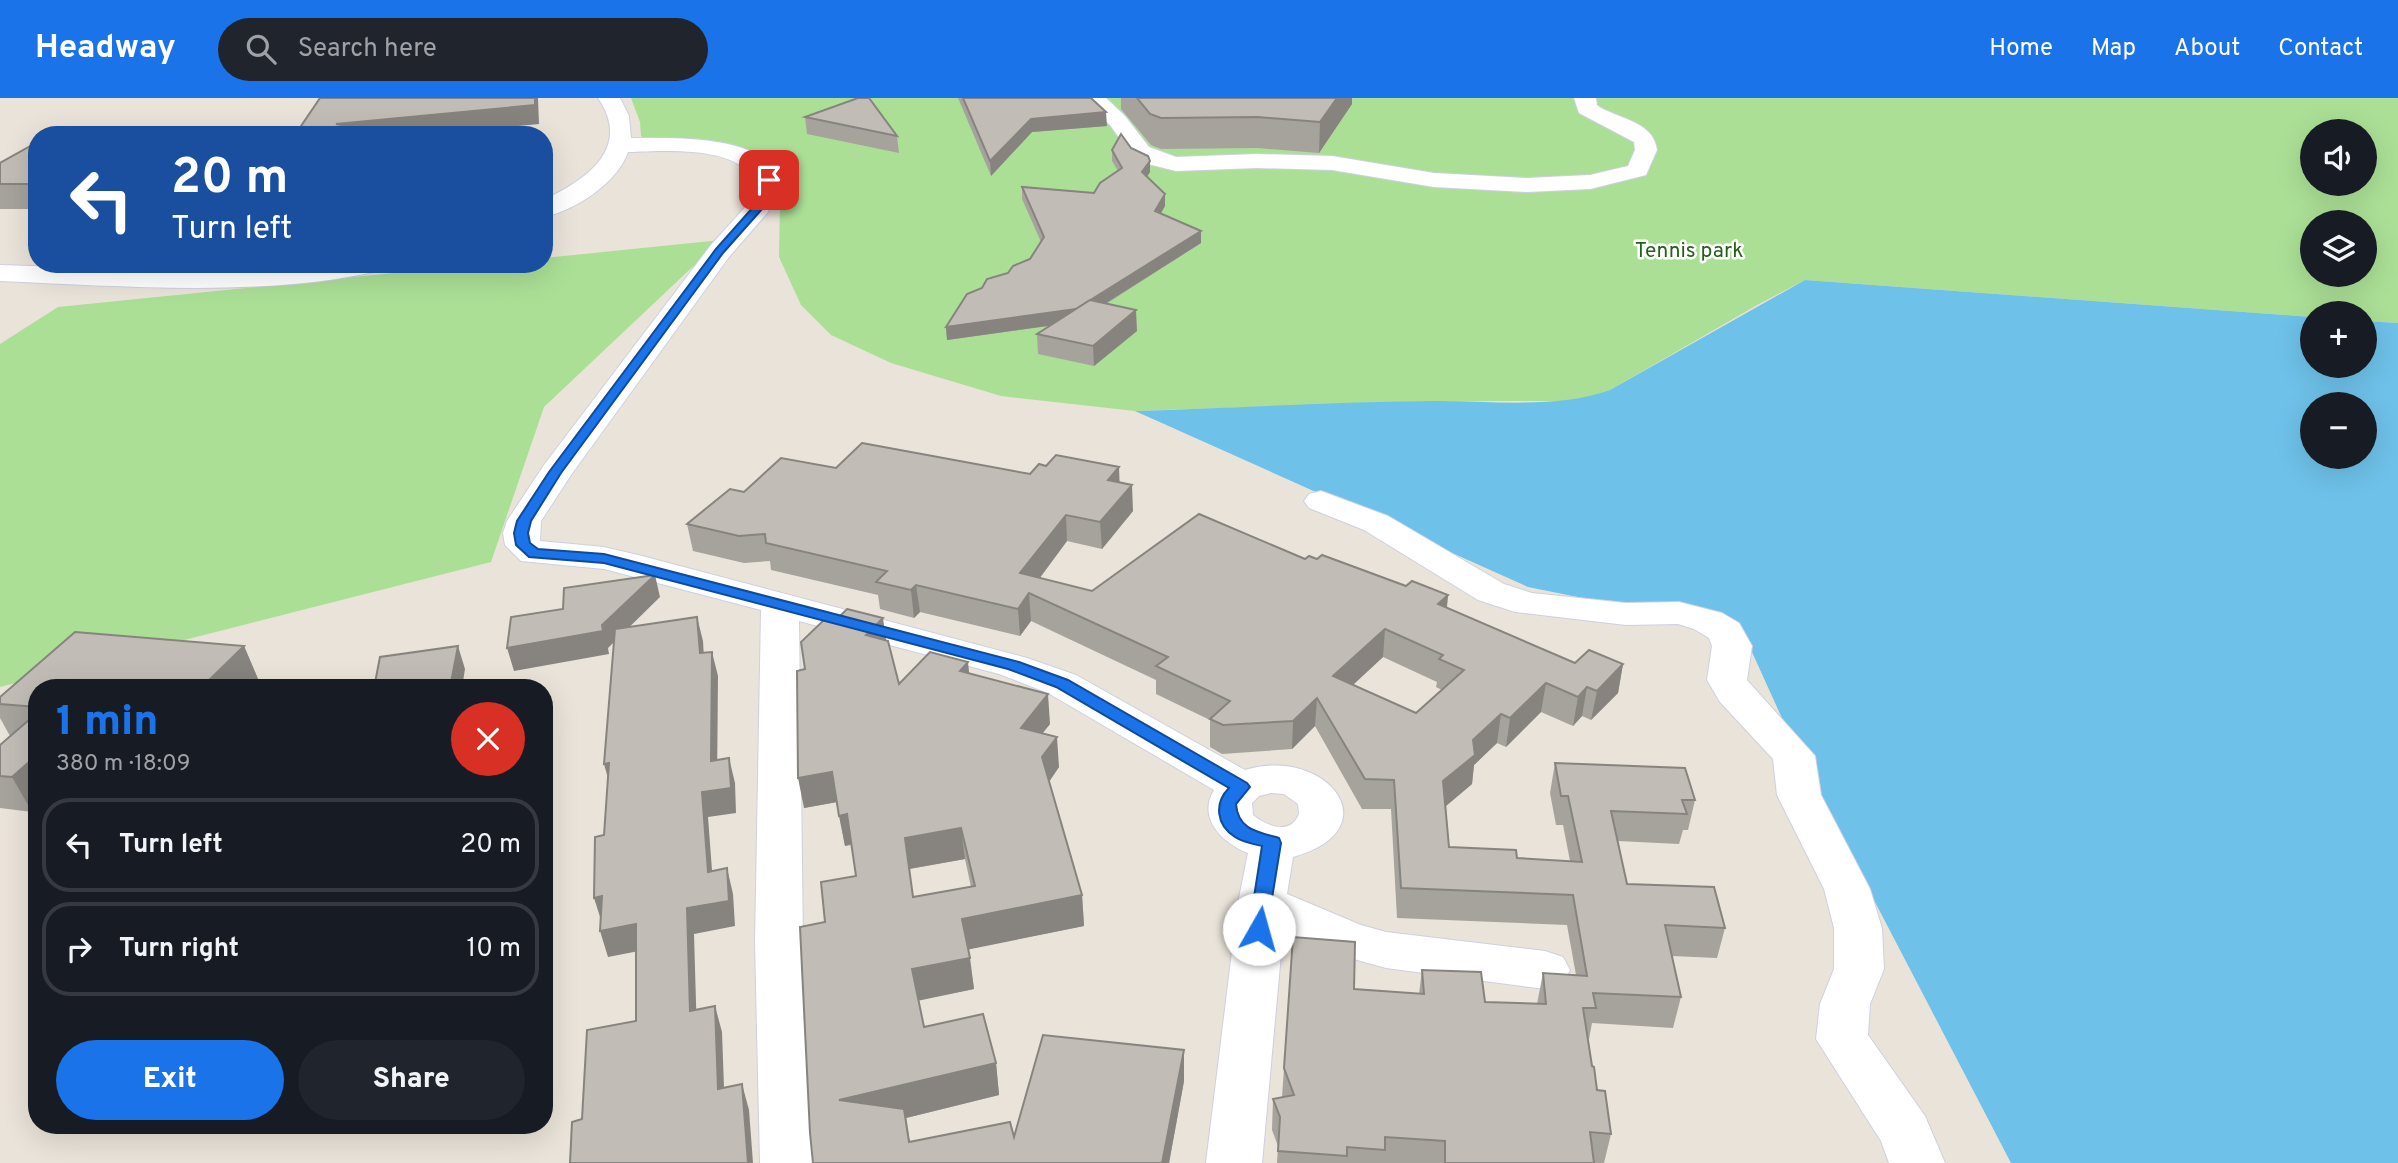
<!DOCTYPE html>
<html lang="en">
<head>
<meta charset="utf-8">
<style>
  body { margin:0; font-family:Overpass,sans-serif; background:#20242c; color:#f1f3f6; height:100vh; display:flex; flex-direction:column; font-size:26px; white-space:nowrap }
  * { box-sizing:border-box; margin:0 }
  p { font-size:23px; color:#9ea1a6 }
  .icon { flex:none; width:38px; height:38px; fill:none; stroke:currentColor; stroke-width:2; stroke-linecap:round; stroke-linejoin:round }
  .map { position:relative; flex:1; overflow:hidden }
  .details { position:absolute; left:28px; top:581px; width:525px; height:455px; display:flex; flex-direction:column; background:#171b24; border-radius:28px; box-shadow:0 7px 28px #0002 }
  .details>* { flex:none }
  .banner { position:absolute; left:28px; top:28px; width:525px; height:147px; border-radius:28px; box-shadow:0 7px 28px #0002; background:#1a4fa0; color:#fff; overflow:hidden }
  .tools { position:absolute; left:2300px; top:21px; display:grid; gap:14px }
  .tools a { display:grid; place-items:center; width:77px; height:77px; border-radius:50%; background:#171b24; box-shadow:0 7px 28px #0002; font-size:35px }
  .pin { position:absolute; display:grid; place-items:center; width:60px; height:60px; color:#fff; margin:-30px; border-radius:14px; box-shadow:0 4px 10px #0006 }
  .me { position:absolute; width:77px; margin:-38px; rotate:7deg; stroke-linejoin:round; filter:drop-shadow(0 0 5px #0008) }
  .turn { display:flex; align-items:center; gap:24px; height:147px; padding:0 28px; font-size:32px }
  .turn .icon { width:91px; height:91px; stroke-width:2.5 }
  .turn b { display:block; font-size:49px; line-height:60px }
  .round { display:grid; place-items:center; flex:none; width:74px; height:74px; border-radius:37px; background:#20242c }
  .summary { display:flex; align-items:center; justify-content:space-between; height:119px; padding:0 28px }
  h1 { font-size:42px; font-weight:800; line-height:52px; color:#1a73e8 }
  .action { display:flex; gap:14px; margin-top:auto; padding:14px 28px }
  .action a { flex:1; height:80px; border-radius:42px; background:#1a73e8; color:#fff; font-size:28px; font-weight:800; line-height:80px; text-align:center }
  .action a+a { background:#20242c; color:#f1f3f6 }
  ul { padding:0; list-style:none }
  li { display:flex; align-items:center; gap:21px; height:94px; margin:0 14px 10px; padding:0 14px; border:4px solid #363941; border-radius:28px }
  li div { flex:1 }
  li b { display:block; font-size:26px }
  li em { font-style:normal }
  header { display:flex; align-items:center; gap:42px; box-sizing:border-box; height:98px; padding:0 35px; background:#1a73e8; color:#fff }
  header strong { font-size:33px }
  nav { display:flex; gap:38px; margin-inline-start:auto; font-size:24px }
  .search { width:490px; height:63px; background:#20242c; display:flex; align-items:center; gap:18px; box-sizing:border-box; padding:0 24px; border-radius:38px; color:#9ea1a6; font-size:26px }
  .map>svg:first-child { display:block }
  .green { fill:#abdf96; fill-rule:evenodd }
  .water { fill:#6ec1e9; fill-rule:evenodd }
  .lines { fill:none; stroke-linecap:round; stroke-linejoin:round }
  .minor-casing { stroke:#ced0e0; stroke-width:2 }
  .minor { fill:#fff; fill-rule:evenodd }
  .wall { fill:#a6a39d; fill-rule:evenodd }
  .shaded-wall { fill:#87847f }
  .building { fill:#c1bdb6; stroke:#87847f; stroke-width:2; fill-rule:evenodd }
  .route { fill:#1a73e8; stroke:#114b97; stroke-width:2 }
  .labels { text-anchor:middle; dominant-baseline:central; stroke-width:5; stroke-linejoin:round; paint-order:stroke }
  .far-park-label { font-size:21px; fill:#25601b; stroke:#fff }
</style>
</head>
<body>
<header>
<strong>Headway</strong>
<div class="search"><svg class="icon" aria-label="search" viewBox="0 0 24 24"><circle cx="10" cy="10" r="6"/><path d="M15 15l6 6"/></svg>Search here</div>
<nav><a>Home</a><a>Map</a><a>About</a><a>Contact</a></nav>
</header>
<div class="map">
<svg width="2398" height="1065" viewBox="0 0 2398 1065">
  <rect width="100%" height="100%" fill="#e9e3d9"/>
  <g class="green">
    <path d="M631,0H2398V225L2364,223V215H2312V219L1805,182L1759,206L1610,292L1589,299L1561,303H1428L1135,313L1001,298L891,265L831,237L801,207L779,159L780,106L783,90L781,75C740,42 695,45 645,41L641,38L640,24ZM2312,33H2364V86H2312ZM2312,124H2364V177H2312Z"/>
    <polygon points="721,142 544,309 491,464 0,589 0,246 58,209 482,166 544,166 544,160"/>
  </g>
  <path class="water" d="M1805,182L2312,219V268H2364V223L2398,225V1065H2011L1801,662L1742,532L1528,489L1135,313C1233,310 1331,304 1429,303C1489,302 1553,312 1610,292ZM2312,306H2364V359H2312Z"/>
  <g class="lines">
    <g class="minor-casing">
      <g id="minor">
        <path d="M598,0H620L629,18L631,40C671,40 744,37 772,68C777,73 779,81 781,88L768,114L729,159L571,377L541,423L540,443L604,449L642,458L1027,560L1076,577L1245,672C1326,647 1393,731 1293,759L1287,796L1361,827L1386,834L1545,853L1563,859L1570,872L1563,885L1545,891L1386,870L1332,855L1283,834L1262,1065H1206L1238,805L1248,755C1222,745 1197,720 1214,692L1048,595L999,576L799,523L803,844L816,1065H760L755,844L761,512L604,471L521,463L505,447L503,435L507,423L544,367L711,147L748,106L757,88C743,46 665,53 628,54C617,85 576,112 544,119V102C585,82 633,51 598,0ZM1271,695L1284,696L1298,706L1299,716C1290,738 1267,728 1253,717L1252,705L1259,698Z"/>
        <path d="M1082,0H1106L1125,18L1149,49L1176,59L1257,56L1332,58L1434,75L1527,80L1590,77L1628,68L1635,52L1634,44L1579,15L1574,0H1596L1597,7L1601,10C1622,21 1654,25 1657,52L1646,77L1590,91L1527,94L1434,89L1332,72L1257,70L1176,73L1144,65L1133,59L1110,27Z"/>
        <path d="M312,166H386L382,172C267,200 119,188 0,183V167L187,173Z"/>
        <polygon points="1321,393 1388,418 1504,486 1532,495 1626,505 1679,504 1722,515 1739,525 1752,548 1747,582 1815,658 1821,697 1870,791 1882,830 1884,871 1870,906 1868,937 1925,1018 1945,1065 1889,1065 1881,1043 1816,941 1820,906 1834,871 1834,830 1824,791 1777,697 1773,661 1720,604 1707,582 1712,548 1709,540 1694,531 1678,526 1626,527 1515,514 1478,502 1364,432 1309,410 1304,403 1309,396"/>
      </g>
    </g>
    <use href="#minor" class="minor"/>
  </g>
  <g class="wall">
    <polygon points="958,0 1091,0 1107,28 1032,34 991,78"/>
    <polygon points="1121,0 1352,0 1352,6 1319,55 1257,50 1161,51 1151,47 1121,11"/>
    <polygon points="805,19 897,38 899,55 807,36"/>
    <polygon points="37,46 37,111 0,111 0,65"/>
    <polygon points="1131,50 1150,63 1150,74 1147,79 1165,108 1161,115 1201,133 1201,145 1106,206 1137,233 1094,268 1038,256 1037,236 1049,228 947,242 946,229 982,190 1030,161 1041,144 1022,101 1022,89 1094,95 1118,73 1112,63 1112,52"/>
    <path d="M836,370L1030,376L1119,384L1133,413L1102,451L1067,443L1040,480L1092,493L1305,461L1406,488L1448,497L1447,510L1575,565L1623,566L1618,595L1591,622L1582,618L1573,628L1541,614L1506,649L1497,645L1474,667L1472,686L1446,708L1449,749L1517,760L1570,763L1563,727H1556L1550,695L1555,665L1695,702L1688,732H1683L1679,746L1618,743L1627,786L1725,830L1717,860L1672,858L1681,899L1673,930L1592,925L1589,941H1588L1592,968L1597,992L1611,1036L1604,1065H1277L1278,1048L1272,1032L1273,1001L1282,999L1284,970L1354,891L1419,896L1422,872L1485,904L1537,906L1543,875L1576,877L1567,827L1397,820L1391,711H1362L1315,628L1292,651L1222,656L1210,649V622L1156,596V582L1031,523L1020,538L920,514L914,520L880,511L878,497L771,472L770,463L744,465L693,453L687,426L744,394ZM1383,559L1437,584L1436,589L1442,592L1416,615L1353,587Z"/>
    <path d="M837,521L886,542L899,586L969,575L1050,626L1042,635L1059,669L1049,683L1082,797L1084,828L968,851L974,891L918,902L924,929L996,965L999,997L906,1020L910,1044L1014,1039L1184,952V983L1169,1065H813L825,824L856,778L851,747L845,748L837,704L804,710L805,571ZM965,761L971,789L913,799L909,771Z"/>
    <polygon points="75,534 244,548 258,581 250,590 37,590 37,710 32,714 0,710 0,647 10,638 0,620 0,599"/>
  </g>
  <g class="shaded-wall">
    <polygon points="535,0 538,0 539,26 429,37 340,37 336,26"/>
    <polygon points="1337,0 1352,0 1352,6 1319,55 1320,24"/>
    <polygon points="1106,14 1107,28 1032,34 991,78 990,63 1031,21"/>
    <polygon points="1150,63 1150,74 1142,86 1142,74"/>
    <polygon points="1165,96 1165,108 1155,125 1155,113"/>
    <polygon points="1201,133 1201,145 1076,224 947,242 946,229"/>
    <polygon points="1136,212 1137,233 1094,268 1093,248"/>
    <polygon points="1119,369 1120,395 1108,382"/>
    <polygon points="1132,387 1133,413 1102,451 1100,424"/>
    <polygon points="1066,417 1067,443 1023,502 1020,475"/>
    <polygon points="655,477 660,499 608,550 609,556 514,573 507,550"/>
    <polygon points="916,487 920,514 914,520 911,492"/>
    <polygon points="1029,495 1031,523 1020,538 1018,511"/>
    <polygon points="1448,497 1445,524 1438,506"/>
    <polygon points="697,519 703,543 705,579 700,555"/>
    <polygon points="883,520 887,549 866,537"/>
    <polygon points="1385,531 1383,559 1331,607 1333,578"/>
    <polygon points="244,548 258,581 250,590 201,590"/>
    <polygon points="458,548 465,571 462,590 450,590"/>
    <polygon points="712,554 718,578 717,687 711,663"/>
    <polygon points="968,564 971,593 960,573"/>
    <polygon points="1623,566 1618,595 1591,622 1597,593"/>
    <polygon points="1546,585 1541,614 1506,649 1510,620"/>
    <polygon points="1587,589 1582,618 1573,628 1578,599"/>
    <polygon points="1048,596 1050,626 1023,660 1021,630"/>
    <polygon points="1317,600 1315,628 1292,651 1293,623"/>
    <polygon points="1501,616 1497,645 1474,667 1472,686 1440,713 1443,683 1473,642"/>
    <polygon points="1057,639 1059,669 1045,690 1042,659"/>
    <polygon points="37,657 37,710 32,714 12,679"/>
    <polygon points="729,660 735,685 736,715 708,719 714,799 708,774 702,694"/>
    <polygon points="609,665 611,691 604,666"/>
    <polygon points="832,674 837,704 804,710 798,680"/>
    <polygon points="847,716 852,746 845,748 839,718"/>
    <polygon points="961,730 965,761 909,771 905,740"/>
    <polygon points="727,770 733,796 735,828 694,836 697,939 690,913 687,810"/>
    <polygon points="1082,797 1084,828 966,852 962,821"/>
    <polygon points="602,798 602,825 594,800"/>
    <polygon points="636,826 644,852 608,859 600,833"/>
    <polygon points="970,860 974,891 917,903 912,871"/>
    <polygon points="715,908 722,934 725,1018 718,991"/>
    <polygon points="1184,952 1184,983 1169,1065 1162,1065"/>
    <polygon points="996,965 999,997 906,1020 839,1002"/>
    <polygon points="742,986 749,1012 753,1065 748,1065"/>
  </g>
  <g class="building">
    <polygon points="320,0 535,0 535,7 336,26 394,37 295,37"/>
    <polygon points="858,0 869,0 897,38 805,19"/>
    <polygon points="963,0 1091,0 1106,14 1031,21 990,63"/>
    <polygon points="1137,0 1337,0 1320,24 1258,19 1161,20 1150,16"/>
    <polygon points="1121,36 1131,50 1148,58 1150,63 1142,74 1165,96 1155,113 1201,133 1076,211 946,229 967,196 982,190 987,181 1008,175 1013,168 1030,161 1044,139 1022,89 1094,95 1100,85 1122,70 1112,52"/>
    <polygon points="34,46 37,46 37,86 0,86 0,65"/>
    <polygon points="1090,202 1136,212 1093,248 1037,236"/>
    <path d="M862,345L1030,376L1039,366L1046,368L1056,357L1119,369L1108,382L1132,387L1100,424L1066,417L1020,475L1092,493L1199,416L1305,461L1309,458L1317,461L1322,457L1406,488L1412,483L1448,497L1438,506L1575,565L1589,552L1623,566L1597,593L1587,589L1578,599L1546,585L1510,620L1501,616L1473,642L1475,657L1443,683L1449,749L1516,752L1517,760L1582,764L1568,698H1561L1555,665L1685,670L1695,702H1682L1687,716L1611,713L1627,786L1714,789L1725,830L1665,827L1681,899L1593,895L1596,910H1583L1592,968L1594,969L1597,992L1605,993L1611,1036L1590,1034L1594,1065H1445V1043L1385,1039V1052L1347,1049V1058L1278,1053L1280,1019L1273,1001L1294,997L1284,970L1293,839L1355,844L1354,891L1424,896L1422,872L1481,874L1485,904L1546,906L1543,875L1587,878L1573,797L1401,790L1394,682L1365,681L1317,600L1293,623L1223,627L1210,621L1230,603L1156,568L1168,559L1029,495L1018,511L916,487L911,492L876,484L887,473L766,445L765,436L739,438L687,426L730,391L744,394L781,360L836,370ZM1385,531L1443,557L1439,561L1464,572L1416,615L1333,578Z"/>
    <polygon points="655,477 602,527 603,533 507,550 511,519 563,511 564,490"/>
    <path d="M847,511L883,520L866,537L888,543L899,586L930,554L968,564L960,573L1048,596L1021,630L1057,639L1042,659L1082,797L962,821L970,860L912,871L924,929L983,916L996,965L839,1002L904,1011L909,1044L1010,1024L1014,1039L1043,937L1184,952L1162,1065H813L810,1035L800,829L825,824L821,784L856,778L847,716L839,718L832,674L798,680L797,573L805,571L801,544L827,519L837,521ZM961,730L975,788L913,799L905,740Z"/>
    <polygon points="697,519 700,555 712,554 711,663 729,660 731,690 702,694 708,774 727,770 729,803 687,810 690,913 715,908 718,991 742,986 748,1065 570,1065 572,1024 582,1021 587,932 636,923 636,826 600,833 602,798 594,800 595,739 604,737 609,665 604,666 615,531"/>
    <polygon points="75,534 244,548 201,590 37,590 37,609 0,606 0,599"/>
    <polygon points="458,548 450,590 374,590 380,559"/>
    <polygon points="37,615 37,657 12,679 0,678 0,647"/>
  </g>
  <path class="route" d="M769,79L774,82L771,99L762,111L723,155L561,375L531,423L528,435L530,445L538,451L604,456L1019,564L1068,582L1247,685L1250,689L1236,706C1238,732 1258,734 1279,740L1281,745L1266,837L1259,839L1252,837L1249,831L1262,748C1253,746 1242,744 1235,739C1216,727 1214,705 1229,690L1056,589L1008,571L604,465L529,459L516,447L514,435L517,423L549,374L716,151L755,107L761,99L764,82Z"/>
  <g class="labels">
    <g class="far-park-label">
      <text x="1689" y="153">Tennis park</text>
    </g>
  </g>
</svg>
<div class="tools">
<a><svg class="icon" aria-label="sound" viewBox="0 0 24 24"><path d="M4 9h4l5-4v14l-5-4H4zM17 9q2 3 0 6"/></svg></a>
<a><svg class="icon" aria-label="layers" viewBox="0 0 24 24"><path d="M12 4l9 5-9 5-9-5zM3 14l9 5 9-5"/></svg></a>
<a>+</a>
<a>−</a>
</div>
<div class="pin" style="left:769px;top:82px;background:#d93025"><svg class="icon" aria-label="arrive" viewBox="0 0 24 24"><path d="M6 21V4h12l-3 4 3 4H6"/></svg></div>
<svg class="me" style="left:1259px;top:831px" viewBox="-20 -20 40 40"><circle r="19" fill="#fff"/><path d="M0-13L10 11 0 6-10 11z" fill="#1a73e8"/></svg>
<div class="banner">
<div class="turn"><svg class="icon" aria-label="left" viewBox="0 0 24 24"><path d="M17 20v-9H6M10 6l-5 5 5 5"/></svg><div><b>20 m</b>Turn left</div></div>
</div>
<section class="details">
<div class="summary"><div><h1>1 min</h1><p>380 m · 18:09</p></div><a class="round" style="background:#d93025;color:#fff"><svg class="icon" aria-label="close" viewBox="0 0 24 24"><path d="M6 6l12 12M18 6L6 18"/></svg></a></div>
<ul>
<li><svg class="icon" aria-label="left" viewBox="0 0 24 24"><path d="M17 20v-9H6M10 6l-5 5 5 5"/></svg><div><b>Turn left</b></div><em>20 m</em></li>
<li><svg class="icon" aria-label="right" viewBox="0 0 24 24"><path d="M7 20v-9h11M14 6l5 5-5 5"/></svg><div><b>Turn right</b></div><em>10 m</em></li>
</ul>
<div class="action"><a>Exit</a><a>Share</a></div>
</section>
</div>
</body>
</html>
